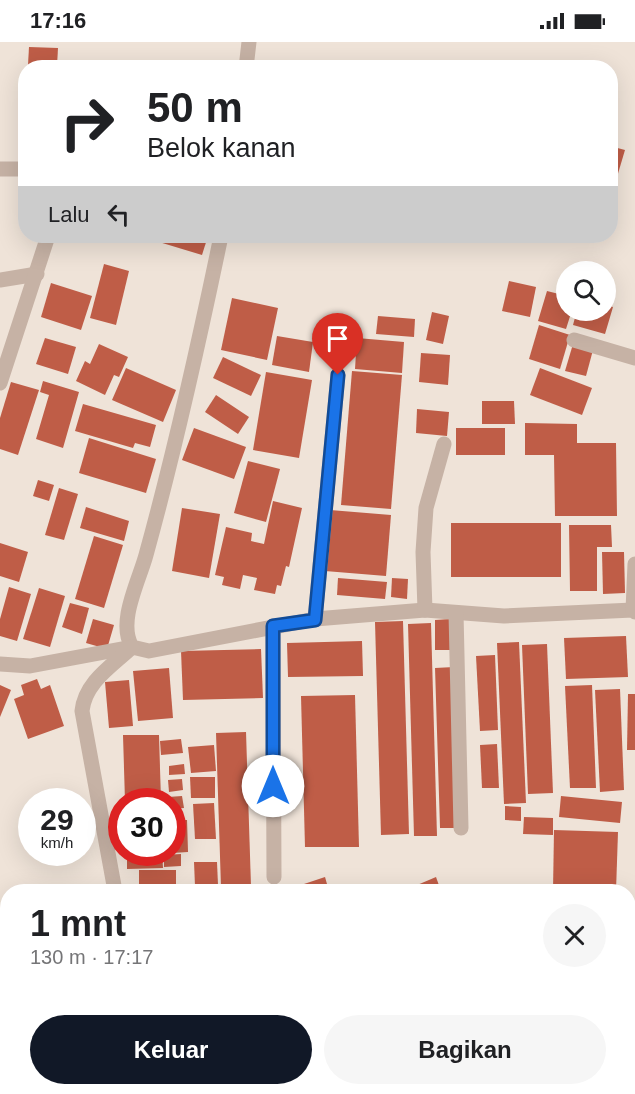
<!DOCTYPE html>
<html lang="id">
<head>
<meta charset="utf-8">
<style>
  body { margin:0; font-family:Arial,sans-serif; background:#f6f6f6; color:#202124; height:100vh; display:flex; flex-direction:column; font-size:22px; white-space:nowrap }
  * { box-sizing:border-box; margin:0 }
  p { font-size:20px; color:#757577 }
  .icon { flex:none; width:33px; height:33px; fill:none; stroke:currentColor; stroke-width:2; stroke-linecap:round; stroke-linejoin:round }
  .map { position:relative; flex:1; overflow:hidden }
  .drawer { position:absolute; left:0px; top:842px; width:636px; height:212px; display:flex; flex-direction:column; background:#fff; border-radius:24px 24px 0 0; box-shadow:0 6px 24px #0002 }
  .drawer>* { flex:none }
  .banner { position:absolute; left:18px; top:18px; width:600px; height:183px; border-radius:24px; box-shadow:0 6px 24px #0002; background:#fff; color:#202124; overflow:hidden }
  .tools { position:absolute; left:556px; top:219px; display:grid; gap:12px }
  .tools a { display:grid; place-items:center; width:60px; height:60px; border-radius:50%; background:#fff; box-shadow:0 6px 24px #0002; font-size:30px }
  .speed { position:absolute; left:18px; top:746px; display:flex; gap:12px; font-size:30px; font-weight:700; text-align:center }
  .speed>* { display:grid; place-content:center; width:78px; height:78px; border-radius:50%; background:#fff; box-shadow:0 6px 24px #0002; line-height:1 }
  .speed small { font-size:15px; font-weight:400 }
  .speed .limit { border:9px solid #d22; background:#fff; color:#111 }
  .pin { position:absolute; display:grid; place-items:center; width:51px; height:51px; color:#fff; margin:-62px -26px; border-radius:50% 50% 50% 0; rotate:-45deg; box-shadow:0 0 6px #0007 }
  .pin .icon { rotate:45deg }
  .me { position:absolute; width:66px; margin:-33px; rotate:0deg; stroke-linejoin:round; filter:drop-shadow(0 0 4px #0008) }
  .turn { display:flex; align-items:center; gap:21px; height:126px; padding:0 30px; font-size:27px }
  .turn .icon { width:78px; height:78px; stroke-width:2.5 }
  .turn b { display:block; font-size:42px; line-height:51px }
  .then { display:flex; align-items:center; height:57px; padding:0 30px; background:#0003; gap:12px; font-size:22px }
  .round { display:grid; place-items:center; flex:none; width:63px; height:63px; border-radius:32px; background:#f6f6f6 }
  .summary { display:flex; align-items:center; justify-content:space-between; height:102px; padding:0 30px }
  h1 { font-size:36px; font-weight:700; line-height:45px }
  .action { display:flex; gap:12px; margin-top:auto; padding:12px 30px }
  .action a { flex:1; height:69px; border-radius:36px; background:#111827; color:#fff; font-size:24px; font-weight:700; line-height:69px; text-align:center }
  .action a+a { background:#f6f6f6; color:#202124 }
  .status { display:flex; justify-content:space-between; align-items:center; height:42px; padding:0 30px; background:#fff; direction:ltr }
  .status svg { height:16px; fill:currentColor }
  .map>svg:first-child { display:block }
  .building { fill:#bf5d47 }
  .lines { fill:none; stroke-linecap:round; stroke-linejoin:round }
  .minor { stroke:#c6b2a5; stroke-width:15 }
  .route-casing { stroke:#114b97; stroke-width:15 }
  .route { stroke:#1a73e8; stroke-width:10 }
</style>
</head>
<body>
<div class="status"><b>17:16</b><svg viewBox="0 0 49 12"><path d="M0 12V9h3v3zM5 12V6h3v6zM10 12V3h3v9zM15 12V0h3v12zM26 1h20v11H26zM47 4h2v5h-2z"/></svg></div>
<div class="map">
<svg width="635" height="1052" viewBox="0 0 635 1052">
  <rect width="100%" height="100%" fill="#efe3d8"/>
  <g class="building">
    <polygon points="29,5 58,6 57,24 28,23"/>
    <polygon points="610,104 625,108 614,145 610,143"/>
    <polygon points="160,194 208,194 202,213 159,200"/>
    <polygon points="104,222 129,229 116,283 90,276"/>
    <polygon points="509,239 536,245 530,275 502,269"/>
    <polygon points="51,241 92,254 81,288 41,275"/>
    <polygon points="547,249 567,254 567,268 572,268 566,287 538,279"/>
    <polygon points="232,256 278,266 267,318 221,308"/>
    <polygon points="606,263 613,265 605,292 573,283 577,268 606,268"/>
    <polygon points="432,270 449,274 443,302 426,298"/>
    <polygon points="378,274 415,277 414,295 376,292"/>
    <polygon points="539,283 570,293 560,327 529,317"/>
    <polygon points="277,294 313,300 309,330 272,323"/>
    <polygon points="45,296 76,305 68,332 36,322"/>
    <polygon points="357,296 404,300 402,331 355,327"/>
    <polygon points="99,302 128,315 119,335 114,333 105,353 76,339 85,319 90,322"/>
    <polygon points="573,302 593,308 586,334 565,329"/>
    <polygon points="421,311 450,313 448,343 419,340"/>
    <polygon points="223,315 261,333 251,354 213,336"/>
    <polygon points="126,326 176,348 163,380 112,358"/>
    <polygon points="540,326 592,346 582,373 530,353"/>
    <polygon points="352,329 402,333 391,467 341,463"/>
    <polygon points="266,330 312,338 299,416 253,408"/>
    <polygon points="43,339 79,350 63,406 36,397 49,353 40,350"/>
    <polygon points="11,340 39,348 18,413 0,407 0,376"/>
    <polygon points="216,353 249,375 238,392 205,370"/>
    <polygon points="482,359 514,359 515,382 482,382"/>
    <polygon points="83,362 156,383 150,405 135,401 133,406 75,389"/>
    <polygon points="417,367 449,370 447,394 416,391"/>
    <polygon points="525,381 577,382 577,401 616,401 617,474 555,474 554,413 525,413"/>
    <polygon points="194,386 246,405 234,437 182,418"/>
    <rect x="456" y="386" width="49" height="27"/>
    <polygon points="89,396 156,417 146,451 79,431"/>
    <polygon points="248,419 280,427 266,480 234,471"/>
    <polygon points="38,438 54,443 49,459 33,454"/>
    <polygon points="59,446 78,452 64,498 45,493"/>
    <polygon points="273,459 302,466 289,525 286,524 281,544 277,543 275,552 254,548 257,536 243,533 240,547 222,543 224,535 215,533 226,485 252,491 251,499 264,502"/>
    <polygon points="86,465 129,479 124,499 80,486"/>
    <polygon points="182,466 220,472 209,536 172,529"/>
    <polygon points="330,468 391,473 386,534 325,529"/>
    <rect x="451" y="481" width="110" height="54"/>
    <polygon points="569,483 611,483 612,505 597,505 597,549 570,549"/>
    <polygon points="94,494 123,503 104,566 75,557"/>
    <polygon points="0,501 28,510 19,540 0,534"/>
    <polygon points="602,510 624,510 625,551 603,552"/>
    <polygon points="338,536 387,540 385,557 337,553"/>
    <polygon points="392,536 408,537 407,557 391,555"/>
    <polygon points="9,545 31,552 17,599 0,594 0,577"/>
    <polygon points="39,546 65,554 50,605 23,597"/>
    <polygon points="70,561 89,566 82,592 62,585"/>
    <polygon points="93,577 114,583 107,607 86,601"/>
    <polygon points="450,577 451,608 435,608 435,578"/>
    <polygon points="403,579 409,792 381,793 375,580"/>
    <polygon points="431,581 437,794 414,794 408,582"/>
    <polygon points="626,594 628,635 566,637 564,596"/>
    <polygon points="362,599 363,634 288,635 287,601"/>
    <polygon points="519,600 526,761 504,762 497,601"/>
    <polygon points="547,602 553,751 528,752 522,603"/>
    <polygon points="261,607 263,656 183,658 181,609"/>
    <polygon points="495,613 498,688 480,689 476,614"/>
    <polygon points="454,625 459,786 440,786 435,626"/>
    <polygon points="169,626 173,676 138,679 133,629"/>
    <polygon points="37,637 41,647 50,643 64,684 28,697 14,657 24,653 21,643"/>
    <polygon points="129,638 133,684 109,686 105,640"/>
    <polygon points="0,643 11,648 0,675"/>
    <polygon points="592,643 596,746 570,746 565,644"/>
    <polygon points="620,647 624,748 600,750 595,648"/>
    <polygon points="628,652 635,652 635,708 627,708"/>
    <polygon points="355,653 359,805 305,805 301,654"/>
    <polygon points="246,690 251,844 221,845 216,691"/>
    <polygon points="123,693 159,693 161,759 125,759"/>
    <polygon points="181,697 183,711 161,713 160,699"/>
    <polygon points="497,702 499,746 482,746 480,703"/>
    <polygon points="214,703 216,729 191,731 188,705"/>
    <polygon points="184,722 185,732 169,733 169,724"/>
    <polygon points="190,735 215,735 215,756 191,756"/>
    <polygon points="182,737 183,748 169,750 168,738"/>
    <polygon points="182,754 184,766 172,767 172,759 168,759 168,755"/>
    <polygon points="561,754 622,760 620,781 559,775"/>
    <polygon points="214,761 216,797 195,797 193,762"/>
    <polygon points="505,764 521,765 521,779 505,778"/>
    <polygon points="524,775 553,776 553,793 523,792"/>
    <polygon points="172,778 187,778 188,810 172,811"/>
    <polygon points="554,788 618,790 616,849 553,849"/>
    <polygon points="127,810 162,810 163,826 127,827"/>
    <polygon points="181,812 181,824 164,825 164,813"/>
    <polygon points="194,820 217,820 218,843 195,844"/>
    <rect x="139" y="828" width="37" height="21"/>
    <polygon points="325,835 329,849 299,849 298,844"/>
    <polygon points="436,835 441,849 403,849"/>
    <polygon points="394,842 398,849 377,849"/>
    <polygon points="0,936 8,958 8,973 0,978"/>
    <polygon points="296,1046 303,1046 307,1052 283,1052"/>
    <polygon points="340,1046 347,1046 350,1052 334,1052 333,1049"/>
    <polygon points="362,1046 384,1046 387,1052 356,1052 355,1049"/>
    <polygon points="388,1046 401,1046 405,1052 392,1052"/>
    <polygon points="416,1046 465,1046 466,1047 457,1052 419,1052"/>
    <polygon points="496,1046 522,1046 526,1052 500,1052"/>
  </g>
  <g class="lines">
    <g class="minor">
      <polyline points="246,26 249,0"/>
      <polyline points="0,127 26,127"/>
      <path d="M221,194C199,300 175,408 146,513C139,539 117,580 132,605L149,609L315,577L425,568L504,574L633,568L635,570"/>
      <polyline points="0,238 37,232"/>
      <polyline points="574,298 635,316"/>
      <polyline points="0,341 48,194"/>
      <polyline points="425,568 423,510 426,466 444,402"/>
      <polyline points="633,568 635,522"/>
      <polyline points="456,571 461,786"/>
      <polyline points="315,577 338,333"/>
      <polyline points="273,584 274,835"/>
      <polyline points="0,622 30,624 132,605"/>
      <path d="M115,849L82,669C85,640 112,624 132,605"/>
      <polyline points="628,1021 635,1024"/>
      <polyline points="219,1046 224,1052"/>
    </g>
  </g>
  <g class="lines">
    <g class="route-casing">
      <polyline id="route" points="273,744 273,584 315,578 338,333"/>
    </g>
    <use href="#route" class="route"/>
  </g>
</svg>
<div class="tools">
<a><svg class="icon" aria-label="search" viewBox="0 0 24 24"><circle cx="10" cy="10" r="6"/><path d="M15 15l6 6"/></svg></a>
</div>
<div class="speed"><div>29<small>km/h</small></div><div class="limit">30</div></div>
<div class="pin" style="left:338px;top:333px;background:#d93025"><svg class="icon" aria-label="arrive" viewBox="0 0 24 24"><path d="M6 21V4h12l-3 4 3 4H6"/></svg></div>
<svg class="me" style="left:273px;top:744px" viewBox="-20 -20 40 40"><circle r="19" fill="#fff"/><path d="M0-13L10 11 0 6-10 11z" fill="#1a73e8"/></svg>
<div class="banner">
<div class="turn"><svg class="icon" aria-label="right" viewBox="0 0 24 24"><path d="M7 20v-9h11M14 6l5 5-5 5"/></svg><div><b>50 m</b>Belok kanan</div></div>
<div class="then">Lalu<svg class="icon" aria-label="left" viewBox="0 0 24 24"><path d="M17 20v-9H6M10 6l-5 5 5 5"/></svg></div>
</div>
<section class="drawer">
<div class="summary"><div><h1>1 mnt</h1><p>130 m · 17:17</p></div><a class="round"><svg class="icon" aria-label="close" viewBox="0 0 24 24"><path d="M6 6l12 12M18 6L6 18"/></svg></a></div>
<div class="action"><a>Keluar</a><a>Bagikan</a></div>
</section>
</div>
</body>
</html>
